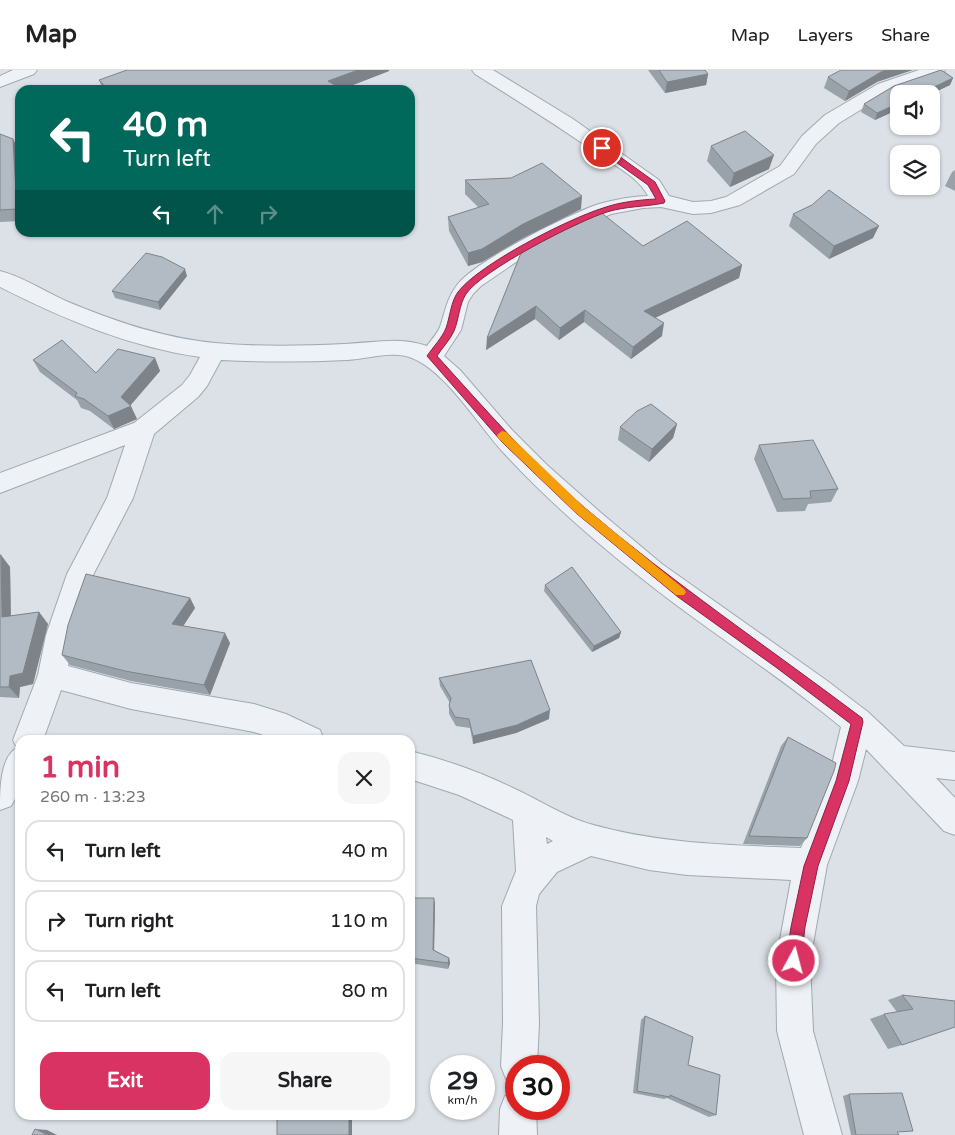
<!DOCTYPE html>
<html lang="en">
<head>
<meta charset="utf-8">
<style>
  body { margin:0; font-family:"Varela Round",sans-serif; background:#f6f6f6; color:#202124; height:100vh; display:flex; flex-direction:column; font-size:19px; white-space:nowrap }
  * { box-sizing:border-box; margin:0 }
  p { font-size:16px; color:#757577 }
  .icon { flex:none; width:28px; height:28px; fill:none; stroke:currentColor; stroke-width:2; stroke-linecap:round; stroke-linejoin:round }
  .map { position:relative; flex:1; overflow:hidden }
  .details { position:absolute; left:15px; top:665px; width:400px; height:385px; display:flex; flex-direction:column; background:#fff; border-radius:15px; box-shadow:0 1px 4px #0004 }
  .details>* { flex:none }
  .guide { position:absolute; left:15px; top:15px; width:400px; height:152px; border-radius:15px; box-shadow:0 1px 4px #0004; background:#00695c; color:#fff; overflow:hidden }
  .buttons { position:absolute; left:890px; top:15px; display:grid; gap:10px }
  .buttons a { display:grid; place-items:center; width:50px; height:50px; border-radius:10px; background:#fff; box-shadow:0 1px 4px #0004; font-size:25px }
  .speed { position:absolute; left:430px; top:985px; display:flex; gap:10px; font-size:25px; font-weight:700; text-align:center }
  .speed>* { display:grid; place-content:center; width:65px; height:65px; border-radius:50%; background:#fff; box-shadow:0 1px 4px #0004; line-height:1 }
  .speed small { font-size:12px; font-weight:400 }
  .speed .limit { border:8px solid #d22; background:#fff; color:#111 }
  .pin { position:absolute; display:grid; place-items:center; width:42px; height:42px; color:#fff; margin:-21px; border:2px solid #fff; border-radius:50%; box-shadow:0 1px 5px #0007 }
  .me { position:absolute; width:55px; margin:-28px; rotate:7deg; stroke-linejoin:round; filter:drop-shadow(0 0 4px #0008) }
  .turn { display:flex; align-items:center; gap:18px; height:105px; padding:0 25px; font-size:22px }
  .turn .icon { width:65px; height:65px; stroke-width:2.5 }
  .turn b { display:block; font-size:35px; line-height:42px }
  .lanes { display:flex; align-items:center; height:48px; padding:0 25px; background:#0003; justify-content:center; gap:25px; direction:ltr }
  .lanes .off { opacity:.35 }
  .round { display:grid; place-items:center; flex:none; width:52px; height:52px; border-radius:15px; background:#f6f6f6 }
  .headline { display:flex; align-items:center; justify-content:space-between; height:85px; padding:0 25px }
  h1 { font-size:30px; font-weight:700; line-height:38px; color:#d83362 }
  .action { display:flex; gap:10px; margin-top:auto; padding:10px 25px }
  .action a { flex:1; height:58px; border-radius:15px; background:#d83362; color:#fff; font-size:20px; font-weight:700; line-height:58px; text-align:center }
  .action a+a { background:#f6f6f6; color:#202124 }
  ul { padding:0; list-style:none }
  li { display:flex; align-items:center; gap:15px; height:62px; margin:0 10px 8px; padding:0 15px; border:2px solid #e0e0e0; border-radius:15px }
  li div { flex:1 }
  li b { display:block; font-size:19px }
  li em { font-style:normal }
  header { display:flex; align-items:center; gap:30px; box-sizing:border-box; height:70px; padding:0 25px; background:#fff; border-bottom:1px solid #e0e0e0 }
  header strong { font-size:24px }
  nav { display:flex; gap:28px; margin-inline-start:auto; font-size:18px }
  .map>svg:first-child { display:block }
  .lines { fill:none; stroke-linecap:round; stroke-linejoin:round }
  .minor-casing { stroke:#a0a9b1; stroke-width:2 }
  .minor { fill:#eef1f5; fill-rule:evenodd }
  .wall { fill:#99a1a9 }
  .shaded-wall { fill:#7d8389 }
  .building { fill:#b2bbc4; stroke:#7d8389 }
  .route { fill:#d83362; stroke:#8c2140 }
  .slow { fill:#f59e0b }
</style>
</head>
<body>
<header>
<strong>Map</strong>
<nav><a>Map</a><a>Layers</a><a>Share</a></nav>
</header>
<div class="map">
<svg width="955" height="1065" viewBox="0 0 955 1065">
  <rect width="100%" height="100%" fill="#dbe1e7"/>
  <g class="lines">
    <g class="minor-casing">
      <g id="minor">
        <polygon points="13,0 37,0 34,4 0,17 0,6"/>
        <path d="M472,0H493L573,49L659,110L669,126L693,132L711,131L726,127L780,96L802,66L825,45L878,14L919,0H945L942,4L890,22L839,53L816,74L794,104L740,135L711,143L693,144L661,137L643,138L611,144L584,156L519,190L481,216L473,224L468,232L461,260L444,286L460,300L512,360L547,395L600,442L662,494L826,610L868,642L904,676L955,682V710L936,708L955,728V765L944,761L866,679L858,711L827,795L810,891L813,961L842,1065H804L777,961L776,891L791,810L687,805L649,800L591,786L557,802L539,824L536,836L539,953L537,996H516V1013L506,1009L501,996L503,953L502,836L516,801L513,750L459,725L410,709V681C447,690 483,703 517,720C541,731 565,747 590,754C659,774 730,775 801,778L828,711L841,657C788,613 730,575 675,534C614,488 553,437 501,380C477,353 445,301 412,288C393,280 367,289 347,290C305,292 263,292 221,290L207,316L198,327L154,364L133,428L93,505L74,565L68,596L131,613L254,634L286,644L320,660L324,670H278L254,662L131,639L61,620L43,670H20V720L11,736L0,740C0,720 0,687 17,678L13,670L38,605L46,565L67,504L107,428L125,375L0,423V403L134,353L182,315L190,305L200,287C130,277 63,249 0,217V201C23,207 44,221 66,231C113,251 163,268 215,273C258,277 302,276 344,274C373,273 399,266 427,276C431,270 437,264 440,257C445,242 447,228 457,215C475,191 569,144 599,134C614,130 633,126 648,126C639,108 617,97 601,86C560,57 518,31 475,4ZM546,767L553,771L547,774Z"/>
        <polygon points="516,1021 516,1039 536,1039 537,1065 499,1065 500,1039 505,1026"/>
      </g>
    </g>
    <use href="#minor" class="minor"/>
  </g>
  <g class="wall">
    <polygon points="648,0 705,0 708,4 706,15 665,23"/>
    <polygon points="942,0 953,8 950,15 931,24 899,24 899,39 875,50 861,42 864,34 894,16"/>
    <polygon points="389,1 340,20 103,20 99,10"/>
    <polygon points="828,7 877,12 845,31 824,18"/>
    <polygon points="0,64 13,69 19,81 20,105 20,151 0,152"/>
    <polygon points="711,76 769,99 730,117 707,91"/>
    <polygon points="955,100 955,121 945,116 952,102"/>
    <polygon points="465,110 581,139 523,168 482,192 468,196 449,161 448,147 479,138 465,124"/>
    <polygon points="793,144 873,168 829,189 789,156"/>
    <polygon points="643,176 742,195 739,208 655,248 662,266 631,289 584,252 559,270 535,249 486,280 523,178"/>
    <polygon points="187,206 160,240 115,228 112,221"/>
    <polygon points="155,288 160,301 130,336 137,349 114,359 90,341 81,338 77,330 40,302 33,290 96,303"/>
    <polygon points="677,354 673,368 649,392 618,370 620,357"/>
    <polygon points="759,375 838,419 831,432 808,434 805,441 777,442 754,389"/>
    <polygon points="0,485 10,497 11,546 39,542 48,554 33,614 20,617 19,628 0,627"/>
    <polygon points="545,515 621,562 619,568 592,582 544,521"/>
    <polygon points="190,528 195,538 183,556 230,573 210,625 131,611 70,595 62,585"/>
    <polygon points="439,608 549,649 516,663 473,674 470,658 456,656 449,644 449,636 450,633 440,616"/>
    <polygon points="788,667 807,768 800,776 743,774 781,676"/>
    <polygon points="410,828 435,834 434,880 449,888 450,893 448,899 410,893"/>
    <polygon points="902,925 955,931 902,975 888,979 870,949 884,944 897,942 888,930"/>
    <polygon points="645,946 688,995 716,1045 709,1047 667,1028 664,1029 633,1023 641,950"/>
    <polygon points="849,1024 897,1062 899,1065 851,1065 843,1026"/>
  </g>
  <g class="shaded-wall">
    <polygon points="358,0 389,0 389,1 340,20 329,20 328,11"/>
    <polygon points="887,0 913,0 877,12 845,31 849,21 881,2"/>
    <polygon points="708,4 706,15 665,23 667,12"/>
    <polygon points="953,8 950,15 931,24 919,24"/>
    <polygon points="264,17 264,20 254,20"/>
    <polygon points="899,33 899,39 875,50 877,43"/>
    <polygon points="13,69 19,81 20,105 20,145 17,139"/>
    <polygon points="774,85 769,99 730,117 734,103"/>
    <polygon points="582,126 581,139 523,168 482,192 468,196 468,183 523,154"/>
    <polygon points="879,156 873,168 829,189 834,176"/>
    <polygon points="742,195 739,208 642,254 644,241"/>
    <polygon points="185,199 187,206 160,240 158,232"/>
    <polygon points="536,236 535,249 486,280 487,268"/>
    <polygon points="585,240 584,252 559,270 560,258"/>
    <polygon points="664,253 662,266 631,289 633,277"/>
    <polygon points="155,288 160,301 128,338 131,336 137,349 114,359 108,346 121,327"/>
    <polygon points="677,354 673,368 649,392 652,379"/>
    <polygon points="1,485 10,497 11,558 2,547"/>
    <polygon points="190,528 195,538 178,564 172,554"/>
    <polygon points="39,542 48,554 33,614 20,617 19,628 9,617 10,606"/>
    <polygon points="621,562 619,568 592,582 594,576"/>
    <polygon points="225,563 230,573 210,625 204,615"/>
    <polygon points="550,640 549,649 516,663 473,674 473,666"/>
    <polygon points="434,828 435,834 434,885 433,880"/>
    <polygon points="449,888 450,893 448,899 448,893"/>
    <rect x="349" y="1045" width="3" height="20"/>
    <polygon points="35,1059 47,1060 57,1065 48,1065"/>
  </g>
  <g class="building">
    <polygon points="127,0 358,0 328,11 340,18 335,20 266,20 264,17 254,20 249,18 244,20 233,20 232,19 230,20 108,20 99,10"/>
    <polygon points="659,0 705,0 708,4 667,12"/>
    <polygon points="841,0 887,0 881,2 849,21 828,7"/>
    <polygon points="941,0 953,8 919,24 899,24 899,33 877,43 864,34 894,16"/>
    <polygon points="745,61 774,85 734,103 711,76"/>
    <polygon points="0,64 13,69 17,139 0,140"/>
    <polygon points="542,93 582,126 523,154 482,179 468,183 448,147 489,134 465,110 511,108"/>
    <polygon points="829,120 879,156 834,176 793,144 812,135"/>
    <polygon points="598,140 643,176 687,151 742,195 644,241 664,253 633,277 585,240 560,258 536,236 487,268 523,178"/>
    <polygon points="146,183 162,187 185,199 158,232 112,221"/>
    <polygon points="62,270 96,303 118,279 155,288 121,327 131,336 108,346 84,329 75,326 77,323 33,290"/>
    <polygon points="651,334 677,354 652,379 620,357 637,341"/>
    <polygon points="813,370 838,419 810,421 811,428 783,429 759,375"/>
    <polygon points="0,485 1,485 2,547 39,542 23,603 10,606 9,617 0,617"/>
    <polygon points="572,497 621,562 594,576 545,515"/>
    <polygon points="86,504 190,528 172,554 225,563 204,615 125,601 62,585 68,555"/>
    <polygon points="531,590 550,640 517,655 473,666 469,649 455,647 449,636 451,628 439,608"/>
    <polygon points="788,667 836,693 834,701 807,768 749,766"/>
    <polygon points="410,828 434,828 433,880 449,888 448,893 410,888"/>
    <polygon points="902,925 955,931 955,957 902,975 884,944 913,939"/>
    <polygon points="645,946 693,967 688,995 720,1005 716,1045 670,1025 670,1027 637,1021"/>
    <polygon points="902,1023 913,1061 897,1062 899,1065 856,1065 849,1024"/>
    <rect x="277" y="1045" width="72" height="20"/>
    <polygon points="35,1059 48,1065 32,1065"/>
  </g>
  <path class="route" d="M599,76H605L655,112L665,131L664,133C645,137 626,136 607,142C578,151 482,200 466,224C459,235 459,249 454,261C450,270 442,278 437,286C484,338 531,392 585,438C673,513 769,578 862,648L863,652L849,711L818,796L805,857L801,891L799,896L794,898L788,896L786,891L791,857L804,796L836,711L851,654L777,598L678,527L576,443L502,372L427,286C433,277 442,268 446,258C450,247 451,231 458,222C479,194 568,149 603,138C620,132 638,130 656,129L648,115L599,80Z"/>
  <polygon class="slow" points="502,361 506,362 584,437 684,519 686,522 684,525 676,525 576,443 498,368 497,365"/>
</svg>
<div class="buttons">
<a><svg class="icon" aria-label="sound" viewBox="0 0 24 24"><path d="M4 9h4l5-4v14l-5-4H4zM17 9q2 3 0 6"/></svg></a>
<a><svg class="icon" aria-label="layers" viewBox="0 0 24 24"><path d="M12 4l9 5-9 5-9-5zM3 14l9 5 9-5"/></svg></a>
</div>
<div class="speed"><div>29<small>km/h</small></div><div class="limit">30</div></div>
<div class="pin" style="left:602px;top:78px;background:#d93025"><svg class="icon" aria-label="arrive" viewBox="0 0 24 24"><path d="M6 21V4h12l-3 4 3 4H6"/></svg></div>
<svg class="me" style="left:794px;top:891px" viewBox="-20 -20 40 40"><circle r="17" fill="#d83362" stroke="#fff" stroke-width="3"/><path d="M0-11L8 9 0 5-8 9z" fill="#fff"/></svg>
<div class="guide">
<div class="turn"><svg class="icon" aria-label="left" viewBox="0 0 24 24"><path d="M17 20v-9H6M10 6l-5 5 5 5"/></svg><div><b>40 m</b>Turn left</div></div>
<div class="lanes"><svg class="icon" aria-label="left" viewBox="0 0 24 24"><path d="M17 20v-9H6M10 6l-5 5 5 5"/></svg><svg class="icon off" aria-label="ahead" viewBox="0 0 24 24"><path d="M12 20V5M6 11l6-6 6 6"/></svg><svg class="icon off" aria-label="right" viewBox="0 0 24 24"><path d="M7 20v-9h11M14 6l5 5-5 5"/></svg></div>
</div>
<section class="details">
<div class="headline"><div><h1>1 min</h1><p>260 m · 13:23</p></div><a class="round"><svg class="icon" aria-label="close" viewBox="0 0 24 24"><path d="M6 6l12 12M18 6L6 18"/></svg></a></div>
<ul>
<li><svg class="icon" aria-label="left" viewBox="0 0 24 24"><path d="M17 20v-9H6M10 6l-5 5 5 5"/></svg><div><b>Turn left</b></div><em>40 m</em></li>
<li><svg class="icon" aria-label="right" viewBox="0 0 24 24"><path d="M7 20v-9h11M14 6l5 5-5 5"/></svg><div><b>Turn right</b></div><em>110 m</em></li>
<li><svg class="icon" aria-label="left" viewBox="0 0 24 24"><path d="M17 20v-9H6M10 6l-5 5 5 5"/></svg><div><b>Turn left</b></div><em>80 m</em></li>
</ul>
<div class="action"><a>Exit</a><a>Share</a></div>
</section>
</div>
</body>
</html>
